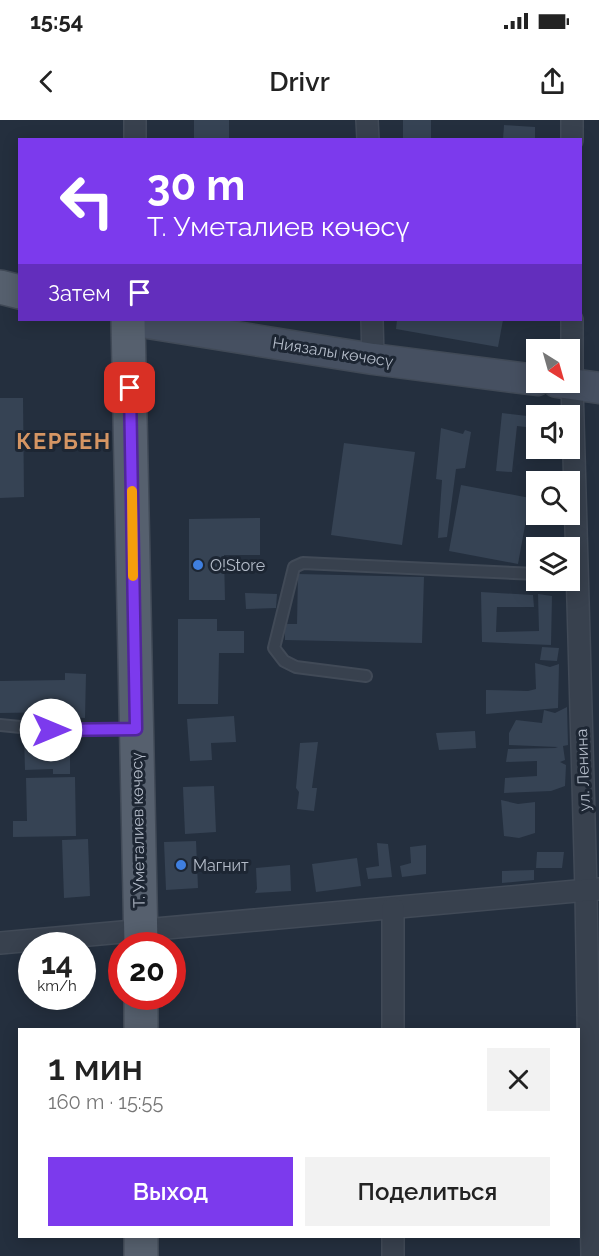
<!DOCTYPE html>
<html lang="ru">
<head>
<meta charset="utf-8">
<style>
  body { margin:0; font-family:Raleway,sans-serif; background:#f2f2f2; color:#222; height:100vh; display:flex; flex-direction:column; font-size:22px; white-space:nowrap }
  * { box-sizing:border-box; margin:0 }
  p { font-size:20px; color:#767676 }
  .icon { flex:none; width:33px; height:33px; fill:none; stroke:currentColor; stroke-width:2; stroke-linecap:round; stroke-linejoin:round }
  .map { position:relative; flex:1; overflow:hidden }
  .drawer { position:absolute; left:18px; top:908px; width:562px; height:210px; display:flex; flex-direction:column; background:#fff; border-radius:0px; box-shadow:0 3px 15px #0003 }
  .drawer>* { flex:none }
  .hud { position:absolute; left:18px; top:18px; width:564px; height:183px; border-radius:0px; box-shadow:0 3px 15px #0003; background:#7c3aed; color:#fff; overflow:hidden }
  .needle { width:39px; rotate:143deg }
  .buttons { position:absolute; left:526px; top:219px; display:grid; gap:12px }
  .buttons a { display:grid; place-items:center; width:54px; height:54px; border-radius:0px; background:#fff; box-shadow:0 3px 15px #0003; font-size:30px }
  .speed { position:absolute; left:18px; top:812px; display:flex; gap:12px; font-size:30px; font-weight:700; text-align:center }
  .speed>* { display:grid; place-content:center; width:78px; height:78px; border-radius:50%; background:#fff; box-shadow:0 3px 15px #0003; line-height:1 }
  .speed small { font-size:15px; font-weight:400 }
  .speed .limit { border:9px solid #d22; background:#fff; color:#111 }
  .pin { position:absolute; display:grid; place-items:center; width:51px; height:51px; color:#fff; margin:-26px; border-radius:12px; box-shadow:0 3px 9px #0006 }
  .me { position:absolute; width:66px; margin:-33px; rotate:90deg; stroke-linejoin:round; filter:drop-shadow(0 0 4px #0008) }
  .turn { display:flex; align-items:center; gap:21px; height:126px; padding:0 30px; font-size:27px }
  .turn .icon { width:78px; height:78px; stroke-width:2.5 }
  .turn b { display:block; font-size:42px; line-height:51px }
  .then { display:flex; align-items:center; height:57px; padding:0 30px; background:#0003; gap:12px; font-size:22px }
  .round { display:grid; place-items:center; flex:none; width:63px; height:63px; border-radius:0px; background:#f2f2f2 }
  .headline { display:flex; align-items:center; justify-content:space-between; height:102px; padding:0 30px }
  h1 { font-size:36px; font-weight:600; line-height:45px }
  .action { display:flex; gap:12px; margin-top:auto; padding:12px 30px }
  .action a { flex:1; height:69px; border-radius:0px; background:#7c3aed; color:#fff; font-size:24px; font-weight:600; line-height:69px; text-align:center }
  .action a+a { background:#f2f2f2; color:#222 }
  .status { display:flex; justify-content:space-between; align-items:center; height:42px; padding:0 30px; background:#fff; direction:ltr }
  .status svg { height:16px; fill:currentColor }
  header { display:flex; justify-content:space-between; align-items:center; height:78px; padding:0 30px; background:#fff; font-size:27px; font-weight:600 }
  .map>svg:first-child { display:block }
  .building { fill:#364354 }
  .lines { fill:none; stroke-linecap:round; stroke-linejoin:round }
  .lane-casing { stroke:#414a57; stroke-width:14 }
  .street-casing { stroke:#414a57; stroke-width:24 }
  .secondary-casing { stroke:#414a57; stroke-width:33 }
  .primary-casing { stroke:#414a57; stroke-width:36 }
  .lane { stroke:#38414e; stroke-width:10 }
  .street { stroke:#38414e; stroke-width:21 }
  .secondary { stroke:#465061; stroke-width:30 }
  .primary { stroke:#56606e; stroke-width:33 }
  .route-casing { stroke:#51269a; stroke-width:15 }
  .route { stroke:#7c3aed; stroke-width:10 }
  .slow { stroke:#f59e0b; stroke-width:10 }
  .shop-dot { fill:#3f7fe0; stroke:#1d2633; stroke-width:2 }
  .labels { text-anchor:middle; dominant-baseline:central; stroke-width:6; stroke-linejoin:round; paint-order:stroke }
  .street-label { font-size:16px; fill:#b4bcc9; stroke:#1d2633 }
  .poi-label { font-size:16px; fill:#b4bcc9; stroke:#1d2633; text-anchor:start }
  .district-label { font-size:22px; font-weight:bold; letter-spacing:1.5px; fill:#d59563; stroke:#1d2633 }
</style>
</head>
<body>
<div class="status"><b>15:54</b><svg viewBox="0 0 49 12"><path d="M0 12V9h3v3zM5 12V6h3v6zM10 12V3h3v9zM15 12V0h3v12zM26 1h20v11H26zM47 4h2v5h-2z"/></svg></div>
<header><svg class="icon" aria-label="back" viewBox="0 0 24 24"><path d="M15 5l-7 7 7 7"/></svg>Drivr<svg class="icon" aria-label="share" viewBox="0 0 24 24"><path d="M12 15V3M7 8l5-5 5 5M5 13v7h14v-7"/></svg></header>
<div class="map">
<svg width="599" height="1136" viewBox="0 0 599 1136">
  <rect width="100%" height="100%" fill="#242f3e"/>
  <g class="building">
    <rect x="194" y="0" width="35" height="18"/>
    <rect x="403" y="0" width="28" height="18"/>
    <polygon points="504,5 535,7 535,20 503,20"/>
    <polygon points="397,200 503,200 498,227 396,209"/>
    <polygon points="0,278 23,278 24,377 0,378"/>
    <polygon points="502,293 536,297 535,308 517,306 512,352 496,351"/>
    <polygon points="441,308 463,314 465,310 471,312 465,348 456,349 447,417 438,418 442,360 436,359"/>
    <polygon points="344,323 415,332 402,425 331,415"/>
    <polygon points="461,365 530,378 518,444 449,431"/>
    <polygon points="260,398 260,435 224,435 225,480 189,480 189,399"/>
    <polygon points="298,454 424,457 422,523 285,520 285,504 297,504"/>
    <polygon points="481,472 533,475 534,487 497,487 496,512 539,511 538,474 552,476 551,525 482,522"/>
    <polygon points="245,473 277,474 276,488 246,489"/>
    <polygon points="178,499 217,499 217,511 244,511 244,533 219,533 218,584 178,584"/>
    <polygon points="542,527 559,528 557,541 540,540"/>
    <polygon points="535,543 550,547 559,544 558,588 486,594 486,570 528,571 536,569"/>
    <polygon points="65,553 86,554 85,598 64,597 64,592 0,593 0,561 65,560"/>
    <polygon points="567,587 568,625 563,626 565,640 560,642 566,645 565,666 551,671 504,673 505,658 537,656 537,641 506,642 508,629 555,628 558,627 509,625 509,613 516,600 542,603 544,590 555,593"/>
    <polygon points="234,596 236,622 211,623 212,640 190,641 187,599"/>
    <polygon points="475,611 476,628 439,630 436,613"/>
    <polygon points="70,613 70,654 53,654 53,649 25,650 24,614"/>
    <polygon points="318,622 312,668 317,668 314,691 297,689 299,672 296,668 300,623"/>
    <polygon points="75,657 76,716 13,717 13,701 27,701 26,658"/>
    <polygon points="214,666 216,712 185,714 183,667"/>
    <polygon points="501,680 518,684 535,682 535,713 519,718 504,716"/>
    <polygon points="88,719 90,776 64,778 62,720"/>
    <polygon points="196,721 198,768 166,770 164,722"/>
    <polygon points="377,723 388,724 392,757 368,759 366,748 379,746"/>
    <polygon points="426,725 426,754 402,757 400,746 411,743 410,727"/>
    <polygon points="537,732 564,732 562,748 536,748"/>
    <polygon points="357,738 361,766 316,772 312,744"/>
    <polygon points="290,745 291,771 255,773 257,769 256,748"/>
    <polygon points="534,750 534,760 502,763 502,751"/>
  </g>
  <g class="lines">
    <g class="lane-casing">
      <g id="lane">
        <polyline points="366,556 296,547 284,541 274,528 294,447 303,443 537,454"/>
        <polyline points="0,605 51,610 133,609"/>
      </g>
    </g>
    <g class="street-casing">
      <g id="street">
        <polyline points="367,0 368,20"/>
        <polyline points="135,20 135,0"/>
        <polyline points="572,20 572,0"/>
        <polyline points="372,200 373,239"/>
        <polyline points="572,200 572,264 586,771 592,1136"/>
        <polyline points="0,823 599,769"/>
        <polyline points="393,909 393,788"/>
        <polyline points="393,1136 393,1116"/>
      </g>
    </g>
    <g class="secondary-casing">
      <g id="secondary">
        <polyline points="129,200 373,239 537,260"/>
        <polyline points="557,262 599,268"/>
      </g>
    </g>
    <g class="primary-casing">
      <g id="primary">
        <polyline points="0,167 20,172"/>
        <polyline points="128,200 141,825"/>
        <polyline points="141,876 141,909"/>
        <polyline points="141,1116 141,1136"/>
      </g>
    </g>
    <use href="#lane" class="lane"/>
    <use href="#street" class="street"/>
    <use href="#secondary" class="secondary"/>
    <use href="#primary" class="primary"/>
  </g>
  <g class="lines">
    <g class="route-casing">
      <polyline id="route" points="51,610 136,609 130,268"/>
    </g>
    <use href="#route" class="route"/>
    <polyline class="slow" points="132,371 133,456"/>
  </g>
  <g class="shop-dot">
    <circle cx="198" cy="445" r="6"/>
    <circle cx="181" cy="745" r="6"/>
  </g>
  <g class="labels">
    <g class="street-label">
      <text transform="translate(333 232) rotate(9)">Ниязалы көчөсү</text>
      <text transform="translate(583 650) rotate(-92)">ул. Ленина</text>
      <text transform="translate(138 710) rotate(-91)">Т. Уметалиев көчөсү</text>
    </g>
    <g class="poi-label">
      <text x="210" y="445">O!Store</text>
      <text x="193" y="745">Магнит</text>
    </g>
    <g class="district-label">
      <text x="64" y="321">КЕРБЕН</text>
    </g>
  </g>
</svg>
<div class="buttons">
<a><svg class="needle" viewBox="-14 -14 28 28"><path d="M0-13l5 13h-10z" fill="#e53935"/><path d="M0 13l5-13h-10z" fill="#767676"/></svg></a>
<a><svg class="icon" aria-label="sound" viewBox="0 0 24 24"><path d="M4 9h4l5-4v14l-5-4H4zM17 9q2 3 0 6"/></svg></a>
<a><svg class="icon" aria-label="search" viewBox="0 0 24 24"><circle cx="10" cy="10" r="6"/><path d="M15 15l6 6"/></svg></a>
<a><svg class="icon" aria-label="layers" viewBox="0 0 24 24"><path d="M12 4l9 5-9 5-9-5zM3 14l9 5 9-5"/></svg></a>
</div>
<div class="speed"><div>14<small>km/h</small></div><div class="limit">20</div></div>
<div class="pin" style="left:130px;top:268px;background:#d93025"><svg class="icon" aria-label="arrive" viewBox="0 0 24 24"><path d="M6 21V4h12l-3 4 3 4H6"/></svg></div>
<svg class="me" style="left:51px;top:610px" viewBox="-20 -20 40 40"><circle r="19" fill="#fff"/><path d="M0-13L10 11 0 6-10 11z" fill="#7c3aed"/></svg>
<div class="hud">
<div class="turn"><svg class="icon" aria-label="left" viewBox="0 0 24 24"><path d="M17 20v-9H6M10 6l-5 5 5 5"/></svg><div><b>30 m</b>Т. Уметалиев көчөсү</div></div>
<div class="then">Затем<svg class="icon" aria-label="arrive" viewBox="0 0 24 24"><path d="M6 21V4h12l-3 4 3 4H6"/></svg></div>
</div>
<section class="drawer">
<div class="headline"><div><h1>1 мин</h1><p>160 m · 15:55</p></div><a class="round"><svg class="icon" aria-label="close" viewBox="0 0 24 24"><path d="M6 6l12 12M18 6L6 18"/></svg></a></div>
<div class="action"><a>Выход</a><a>Поделиться</a></div>
</section>
</div>
</body>
</html>
